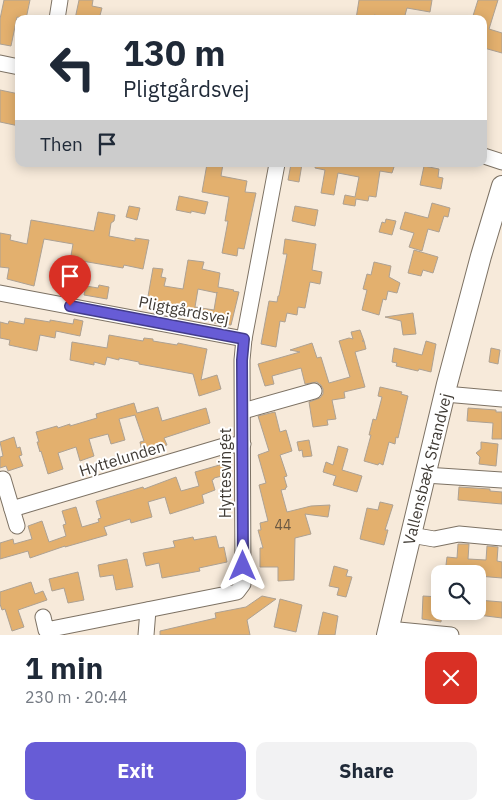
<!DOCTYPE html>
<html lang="en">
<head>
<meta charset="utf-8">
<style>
  body { margin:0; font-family:"IBM Plex Sans",sans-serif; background:#f2f2f3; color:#1f2937; height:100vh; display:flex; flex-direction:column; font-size:19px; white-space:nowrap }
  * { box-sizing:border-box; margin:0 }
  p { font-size:16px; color:#747a83 }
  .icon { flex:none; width:28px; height:28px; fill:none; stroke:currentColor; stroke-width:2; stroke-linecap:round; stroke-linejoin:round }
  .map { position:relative; height:635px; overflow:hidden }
  .sheet { display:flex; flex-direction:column; background:#fff; flex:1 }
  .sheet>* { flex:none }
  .banner { position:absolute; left:15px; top:15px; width:472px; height:152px; border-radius:10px; box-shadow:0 2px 12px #0003; background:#fff; color:#1f2937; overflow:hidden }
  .fabs { position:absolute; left:431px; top:565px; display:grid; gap:10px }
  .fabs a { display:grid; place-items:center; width:55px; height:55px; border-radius:10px; background:#fff; box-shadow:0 2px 12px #0003; font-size:25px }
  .pin { position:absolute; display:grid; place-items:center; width:42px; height:42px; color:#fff; margin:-51px -21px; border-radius:50% 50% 50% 0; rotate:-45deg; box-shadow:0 0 5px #0007 }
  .pin .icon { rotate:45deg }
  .me { position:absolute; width:55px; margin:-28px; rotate:0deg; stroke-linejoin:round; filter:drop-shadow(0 0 4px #0008) }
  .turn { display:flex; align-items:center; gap:18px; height:105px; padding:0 25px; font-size:22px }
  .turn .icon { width:65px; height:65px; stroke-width:2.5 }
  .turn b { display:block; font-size:35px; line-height:42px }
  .then { display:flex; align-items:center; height:48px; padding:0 25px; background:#0003; gap:10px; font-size:19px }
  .round { display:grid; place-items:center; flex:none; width:52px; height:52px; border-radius:10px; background:#f2f2f3 }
  .head { display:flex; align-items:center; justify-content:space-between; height:85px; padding:0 25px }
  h1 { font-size:30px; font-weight:800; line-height:38px }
  .button { display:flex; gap:10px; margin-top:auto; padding:10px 25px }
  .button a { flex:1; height:58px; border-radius:10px; background:#675cd6; color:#fff; font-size:20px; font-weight:800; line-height:58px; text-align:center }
  .button a+a { background:#f2f2f3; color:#1f2937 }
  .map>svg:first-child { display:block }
  .building { fill:#e3b06e; stroke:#ada193; fill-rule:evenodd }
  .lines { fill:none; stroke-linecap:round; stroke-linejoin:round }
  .minor-casing { stroke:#7d7264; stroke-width:17 }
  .major-casing { stroke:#7d7264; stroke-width:22 }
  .minor { stroke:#fff; stroke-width:15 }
  .major { stroke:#fff; stroke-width:20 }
  .route-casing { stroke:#433c8b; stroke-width:12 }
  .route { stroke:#675cd6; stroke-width:9 }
  .labels { text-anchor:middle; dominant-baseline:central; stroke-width:4; stroke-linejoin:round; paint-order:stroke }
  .number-label { font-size:14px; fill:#695843 }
  .street-label { font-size:16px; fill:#403b35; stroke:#fff }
</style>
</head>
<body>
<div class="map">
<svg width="502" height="635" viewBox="0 0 502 635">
  <rect width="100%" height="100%" fill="#f7eada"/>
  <g class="building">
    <polygon points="4,0 30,0 26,19 17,17 11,46 0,44 0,19"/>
    <polygon points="79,0 93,0 92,6 102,8 99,19 75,19"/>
    <polygon points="359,0 432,0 430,12 407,8 404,19 392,19 374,15 373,19 356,19"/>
    <polygon points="478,0 498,0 489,29 502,33 502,53 484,48 484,19 472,19"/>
    <polygon points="0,90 19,94 19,126 0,122"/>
    <polygon points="207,164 223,164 221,176 247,181 245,192 256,193 244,249 238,248 237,256 222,253 228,221 225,221 229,197 202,192"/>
    <polygon points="291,164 302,164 299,182 288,180"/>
    <polygon points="316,164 351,164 366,166 366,164 395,164 392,173 380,171 376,197 369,196 368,201 356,199 355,206 343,204 345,195 355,197 359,177 338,173 334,195 321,193 325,170 315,168"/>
    <polygon points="424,166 439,169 438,177 443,178 441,189 420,185"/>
    <polygon points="179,196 208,202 205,214 191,211 191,213 176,210"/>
    <polygon points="432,203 450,208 448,217 444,216 439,232 428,229 422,251 409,247 414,233 400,229 405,212 428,218"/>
    <polygon points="129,206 140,208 137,220 126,217"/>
    <polygon points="295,206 318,210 315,226 292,221"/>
    <polygon points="98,212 115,215 114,221 111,223 109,236 135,241 135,238 149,240 143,269 124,265 123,268 82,261 76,292 65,291 73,244 44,239 34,286 7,279 9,268 0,267 0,233 11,235 10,240 27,244 31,220 94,231"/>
    <polygon points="386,219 396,221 392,235 379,232 382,222 385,223"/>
    <polygon points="285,239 316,244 312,270 322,272 320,284 310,282 305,308 298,307 297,315 287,313 285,322 280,321 276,347 261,344 269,301 277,302 278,296 279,296 287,254 283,254"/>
    <polygon points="414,250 438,257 433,273 423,270 421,276 408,273"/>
    <path d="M188,260L204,262L202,269L220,273L218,287L234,290L233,291L239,292L231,325L214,323L215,320L192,316L193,312L167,307L166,312L154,310L155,303L147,302L153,268L163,269L161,277L166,278L164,286L183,289ZM198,289L217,293V292L214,310L195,307Z"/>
    <polygon points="374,262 391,266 389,277 400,283 397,293 388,291 386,300 383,299 379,315 362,310 367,290 363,289 367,274 371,275"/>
    <polygon points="99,285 109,287 107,299 84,295 86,286 98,288"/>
    <polygon points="413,313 416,334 403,335 401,321 385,317"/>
    <polygon points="25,318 50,322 50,320 73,324 74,319 83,321 80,336 56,331 55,338 40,335 37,351 9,345 10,340 0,338 0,322 8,324 9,321 24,324"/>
    <polygon points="360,330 364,341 362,341 364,341 366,349 355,352 365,387 344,392 345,398 332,400 336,419 327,420 328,425 313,427 309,402 320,398 323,394 323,389 321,385 317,382 305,384 301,368 272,376 274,384 265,386 258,364 300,352 290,350 312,343 317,358 321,357 329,383 350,377 339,341 349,338 353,339 351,332"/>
    <polygon points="109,335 143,341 144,338 153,339 153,341 177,345 178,343 207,349 201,380 217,375 221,389 199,396 193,374 139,364 139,362 119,358 119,360 107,357 105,365 94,362 94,365 70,360 72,342 107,348"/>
    <polygon points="426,341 436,344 431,372 419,369 418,371 396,366 397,363 392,362 394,348 422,355"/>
    <polygon points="491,348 500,350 498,364 489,362"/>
    <polygon points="380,387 402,392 401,394 408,396 398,438 396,437 395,444 389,442 383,465 379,463 378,465 364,461 371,435 369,435 373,419 376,420 382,397 378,396"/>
    <polygon points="134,403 137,413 158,407 162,421 206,408 210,423 164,438 167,445 142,452 140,442 144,441 135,415 119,419 125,440 111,444 108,434 89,439 94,456 80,461 76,447 58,453 63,469 48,474 41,451 40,452 37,442 39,442 36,432 57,426 58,428 70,424 70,426 97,418 96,414"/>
    <polygon points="468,408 496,410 496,412 502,412 502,439 492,439 493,423 467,421"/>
    <polygon points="275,412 280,432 286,430 292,451 280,455 287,476 284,477 287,487 285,488 286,489 281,490 287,512 311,506 330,505 328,517 305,514 311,534 295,538 294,580 278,581 278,567 260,567 260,548 263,548 258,530 261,530 260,523 268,521 259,485 266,483 258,455 269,451 258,416"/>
    <polygon points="14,437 17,448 20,447 22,455 19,456 23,466 8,471 6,466 0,468 0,457 3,456 0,442"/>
    <polygon points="309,440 312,456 303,457 302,450 299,451 297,442"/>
    <polygon points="481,442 498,444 496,466 479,464 480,457 476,453 481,449"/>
    <polygon points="338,446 348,449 342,470 362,476 357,492 333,485 336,476 323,472 326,462 333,465"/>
    <polygon points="223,464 226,475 214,478 214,479 212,480 215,490 202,495 204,503 170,514 165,497 148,502 152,517 131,523 130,519 104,527 107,535 65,547 65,546 30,558 28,551 0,559 0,543 13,539 14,544 32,539 28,526 42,521 49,542 66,536 63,525 66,524 62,511 76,507 82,527 99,522 98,519 101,518 96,501 143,487 144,489 176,477 181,491 199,486 195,472"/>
    <polygon points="459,487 490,489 490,491 502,492 502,504 458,500"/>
    <polygon points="380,502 393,505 385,530 388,530 384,545 360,539 367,508 378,510"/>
    <polygon points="216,536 219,548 224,547 227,562 199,568 200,571 162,578 159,563 146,566 143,553 175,547 173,541 193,537 194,540"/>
    <polygon points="458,544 469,544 468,559 486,560 487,546 498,547 497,561 502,562 502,578 478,576 478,574 445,573 447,557 457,558"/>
    <polygon points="127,559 133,587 116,590 113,575 100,577 98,565"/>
    <polygon points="334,566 348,570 346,576 352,577 346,597 337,595 339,588 329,586"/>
    <polygon points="78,572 84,600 68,603 64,588 52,591 49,579"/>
    <polygon points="31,582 35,594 43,591 47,600 18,610 24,627 12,631 5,609 2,610 0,604 0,592"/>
    <polygon points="262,596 276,599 247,620 250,635 160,635 160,631 216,618 215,613 246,607"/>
    <polygon points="423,596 440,597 440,611 442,611 441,622 422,619"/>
    <polygon points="280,599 302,605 296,632 274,627"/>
    <polygon points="478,600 502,602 502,618 478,615"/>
    <polygon points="323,612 338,616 335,635 318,635"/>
  </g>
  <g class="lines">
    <g class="minor-casing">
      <g id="minor">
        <polyline points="57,19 60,0"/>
        <polyline points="0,63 19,67"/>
        <polyline points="484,156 502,162"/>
        <polyline points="0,293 244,339"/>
        <polyline points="445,394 502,399"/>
        <polyline points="243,411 314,391"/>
        <polyline points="425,475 502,480"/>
        <polyline points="3,479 17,526"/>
        <polyline points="12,509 224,446 243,444"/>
        <polyline points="411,535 434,539 459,534 502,538"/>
        <polyline points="43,617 46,630 237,592 243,584 242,360 244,339 277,164"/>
        <polyline points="388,629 451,635"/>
        <polyline points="146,635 148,610"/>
      </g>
    </g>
    <g class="major-casing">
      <polyline id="major" points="387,635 447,384 481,256 502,186"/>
    </g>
    <use href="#minor" class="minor"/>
    <use href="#major" class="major"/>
  </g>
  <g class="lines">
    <g class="route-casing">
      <polyline id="route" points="70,306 244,339 242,360 243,566"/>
    </g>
    <use href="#route" class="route"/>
  </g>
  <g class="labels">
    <g class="number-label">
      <text x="283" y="525">44</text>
    </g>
    <g class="street-label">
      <text transform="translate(184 310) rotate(11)">Pligtgårdsvej</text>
      <text transform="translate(122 458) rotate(-17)">Hyttelunden</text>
      <text transform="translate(427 469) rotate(-76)">Vallensbæk Strandvej</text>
      <text transform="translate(225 473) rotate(-90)">Hyttesvinget</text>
    </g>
  </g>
</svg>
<div class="fabs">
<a><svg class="icon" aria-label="search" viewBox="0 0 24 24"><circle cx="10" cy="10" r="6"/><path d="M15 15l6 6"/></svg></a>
</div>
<div class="pin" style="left:70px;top:306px;background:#d93025"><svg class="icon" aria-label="arrive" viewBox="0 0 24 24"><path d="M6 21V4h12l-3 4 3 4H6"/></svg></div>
<svg class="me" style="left:243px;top:566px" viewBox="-20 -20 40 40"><path d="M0-17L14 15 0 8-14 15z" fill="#675cd6" stroke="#fff" stroke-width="4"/></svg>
<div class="banner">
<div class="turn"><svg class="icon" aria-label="left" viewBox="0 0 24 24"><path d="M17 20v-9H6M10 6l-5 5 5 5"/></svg><div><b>130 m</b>Pligtgårdsvej</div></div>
<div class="then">Then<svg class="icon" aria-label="arrive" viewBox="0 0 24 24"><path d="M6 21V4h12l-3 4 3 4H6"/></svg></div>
</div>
</div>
<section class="sheet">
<div class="head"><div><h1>1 min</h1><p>230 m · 20:44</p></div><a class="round" style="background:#d93025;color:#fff"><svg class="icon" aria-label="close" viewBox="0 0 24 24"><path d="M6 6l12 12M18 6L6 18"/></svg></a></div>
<div class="button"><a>Exit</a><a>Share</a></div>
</section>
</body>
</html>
